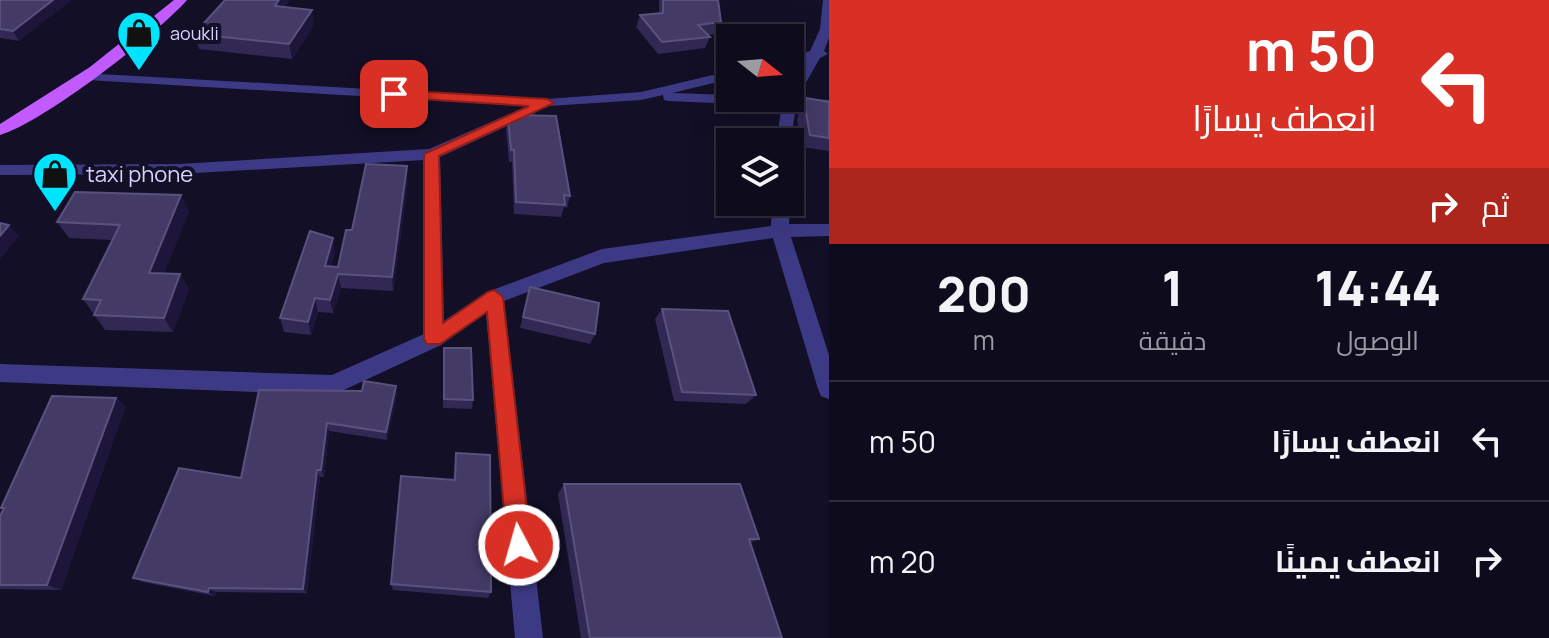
<!DOCTYPE html>
<html lang="ar">
<head>
<meta charset="utf-8">
<style>
  body { margin:0; font-family:Manrope,Cairo,sans-serif; background:#1c1929; color:#f1f3f6; direction:rtl; height:100vh; display:flex; flex-direction:column; font-size:30px; white-space:nowrap }
  * { box-sizing:border-box; margin:0 }
  p { font-size:26px; color:#9b9ba3 }
  .icon { flex:none; width:44px; height:44px; fill:none; stroke:currentColor; stroke-width:2; stroke-linecap:round; stroke-linejoin:round }
  .map { position:relative; flex:1; overflow:hidden; direction:ltr }
  .details { display:flex; flex-direction:column; background:#0e0b1c; width:720px }
  .details>* { flex:none }
  .banner { background:#d93025; color:#fff; overflow:hidden }
  .needle { width:52px; rotate:107deg }
  .buttons { position:absolute; left:716px; top:24px; display:grid; gap:16px }
  .buttons a { display:grid; place-items:center; width:88px; height:88px; border-radius:0px; background:#0e0b1c; box-shadow:0 8px 32px #0002,0 0 0 2px #2e2b3b; font-size:40px }
  .pin { position:absolute; display:grid; place-items:center; width:68px; height:68px; color:#fff; margin:-34px; border-radius:16px; box-shadow:0 4px 12px #0006 }
  .me { position:absolute; width:88px; margin:-44px; rotate:354deg; stroke-linejoin:round; filter:drop-shadow(0 0 6px #0008) }
  .turn { display:flex; align-items:center; gap:28px; height:168px; padding:0 40px; font-size:36px }
  .turn .icon { width:104px; height:104px; stroke-width:2.5 }
  .turn b { display:block; font-size:56px; line-height:68px }
  .then { display:flex; align-items:center; height:76px; padding:0 40px; background:#0003; gap:16px; font-size:30px }
  .eta { display:flex; justify-content:space-evenly; align-items:center; height:136px; text-align:center }
  .eta b { font-size:48px; font-weight:800; line-height:56px }
  ul { padding:0; list-style:none }
  li { display:flex; align-items:center; gap:24px; height:120px; padding:0 40px; border-top:2px solid #2e2b3b }
  li div { flex:1 }
  li b { display:block; font-size:30px }
  li em { font-style:normal }
  main { display:flex; flex:1; min-height:0 }
  .map>svg:first-child { display:block }
  .lines { fill:none; stroke-linecap:round; stroke-linejoin:round }
  .minor { fill:#3d3a85; fill-rule:evenodd }
  .primary { fill:#c25bff; fill-rule:evenodd }
  .wall { fill:#312854 }
  .shaded-wall { fill:#1d163a }
  .building { fill:#433a66; stroke:#5a527e; stroke-width:2 }
  .route { fill:#d93025; stroke:#8d1f18; stroke-width:2 }
  .labels { text-anchor:middle; dominant-baseline:central; stroke-width:8; stroke-linejoin:round; paint-order:stroke }
  .far-poi-label { font-size:18px; fill:#d9d4ff; stroke:#130f26; text-anchor:start }
  .poi-label { font-size:22px; fill:#d9d4ff; stroke:#130f26; text-anchor:start }
</style>
</head>
<body>
<main>
<section class="details">
<div class="banner">
<div class="turn"><svg class="icon" aria-label="left" viewBox="0 0 24 24"><path d="M17 20v-9H6M10 6l-5 5 5 5"/></svg><div><b>50 m</b>انعطف يسارًا</div></div>
<div class="then">ثم<svg class="icon" aria-label="right" viewBox="0 0 24 24"><path d="M7 20v-9h11M14 6l5 5-5 5"/></svg></div>
</div>
<div class="eta">
<div><b>14:44</b><p>الوصول</p></div>
<div><b>1</b><p>دقيقة</p></div>
<div><b>200</b><p>m</p></div>
</div>
<ul>
<li><svg class="icon" aria-label="left" viewBox="0 0 24 24"><path d="M17 20v-9H6M10 6l-5 5 5 5"/></svg><div><b>انعطف يسارًا</b></div><em>50 m</em></li>
<li><svg class="icon" aria-label="right" viewBox="0 0 24 24"><path d="M7 20v-9h11M14 6l5 5-5 5"/></svg><div><b>انعطف يمينًا</b></div><em>20 m</em></li>
</ul>
</section>
<div class="map">
<svg width="829" height="638" viewBox="0 0 829 638">
  <rect width="100%" height="100%" fill="#130f26"/>
  <g class="lines">
    <polygon class="minor" points="823,0 829,0 829,38 824,51 828,54 820,58 797,98 829,100 829,108 796,107 790,145 790,142 776,142 782,106 669,101 664,100 663,95 641,100 534,107 537,110 535,113 440,157 444,321 487,292 602,249 771,226 772,202 790,202 789,224 829,224 829,236 791,237 829,355 829,399 821,396 818,389 773,238 604,263 504,301 543,638 515,638 486,313 441,345 333,395 0,382 0,364 332,375 424,334 424,160 179,174 0,175 0,165 179,164 429,149 528,106 87,80 80,76 82,73 547,99 641,92 730,71 730,79 672,93 730,95 730,98 790,98 790,86 805,61 790,65 790,57 810,51 820,29"/>
    <path class="primary" d="M174,0H187C156,35 44,122 0,135V124L90,67Z"/>
  </g>
  <g class="wall">
    <polygon points="659,0 718,0 721,22 716,34 708,35 710,37 705,48 658,54 636,27 640,15 659,14"/>
    <polygon points="0,1 19,41 0,38"/>
    <polygon points="286,7 314,25 292,59 199,49 194,34"/>
    <polygon points="806,98 829,102 829,151 802,147 797,120 799,110"/>
    <polygon points="508,118 570,196 567,208 564,207 561,217 514,214 512,162 509,162 506,129"/>
    <polygon points="408,181 393,291 341,288 333,313 318,312 311,335 284,332 280,318 335,253 331,266 338,267 352,230"/>
    <polygon points="189,211 164,273 180,274 189,289 173,332 105,330 83,299 112,240 69,238 57,222"/>
    <polygon points="530,287 595,334 590,344 520,328"/>
    <polygon points="662,309 756,395 746,404 674,401 655,319"/>
    <polygon points="444,348 473,400 472,409 443,408"/>
    <polygon points="259,390 397,395 387,440 329,431 324,477 320,477 307,593 216,592 215,596 143,582 133,578 241,478"/>
    <polygon points="116,398 125,407 61,590 0,589 0,516 3,509 1,508"/>
    <polygon points="456,453 491,592 488,598 393,590 391,584 453,480"/>
    <polygon points="564,484 759,539 750,543 782,638 581,638 558,494"/>
  </g>
  <g class="shaded-wall">
    <polygon points="53,0 72,0 19,41 13,31"/>
    <polygon points="279,0 290,0 278,20 275,6"/>
    <polygon points="312,10 314,25 292,59 289,44"/>
    <polygon points="407,166 408,181 393,291 392,277"/>
    <polygon points="181,195 189,211 158,288 149,273"/>
    <polygon points="9,225 19,236 0,260 0,236"/>
    <polygon points="333,238 335,253 327,280 325,266"/>
    <polygon points="180,274 189,289 173,332 164,318"/>
    <polygon points="338,274 341,288 333,313 330,300"/>
    <polygon points="315,298 318,312 311,335 308,322"/>
    <polygon points="396,386 397,395 387,440 386,432"/>
    <polygon points="116,398 125,407 61,590 47,585"/>
    <polygon points="327,423 329,431 324,477 321,470"/>
    <polygon points="317,470 320,477 307,593 303,589"/>
    <polygon points="209,588 216,592 215,596 208,592"/>
  </g>
  <g class="building">
    <polygon points="2,0 53,0 13,31 0,29 0,1"/>
    <polygon points="225,0 279,0 275,6 312,10 289,44 194,34"/>
    <polygon points="663,0 718,0 721,22 698,25 710,37 662,42 640,15 663,13"/>
    <polygon points="806,98 829,102 829,138 810,135 805,108"/>
    <polygon points="515,115 556,116 570,196 564,195 565,205 516,202 514,150 511,150 508,118"/>
    <polygon points="366,164 407,166 392,277 338,274 330,300 315,298 308,322 280,318 310,231 333,238 325,266 338,267 346,230 352,230"/>
    <polygon points="75,192 181,195 149,273 180,274 164,318 94,315 101,300 83,299 120,225 57,222"/>
    <polygon points="0,223 9,225 0,236"/>
    <polygon points="530,287 599,303 595,334 523,317"/>
    <polygon points="662,309 728,311 756,395 682,392"/>
    <polygon points="444,348 471,348 473,400 444,399"/>
    <polygon points="364,381 396,386 386,432 327,423 321,470 317,470 303,589 209,588 208,592 133,578 179,468 241,478 259,390 362,391"/>
    <polygon points="52,396 116,398 47,585 0,585 0,516 4,508 1,508"/>
    <polygon points="456,453 490,455 491,592 391,584 401,476 455,480"/>
    <polygon points="564,484 740,484 759,539 749,539 782,638 590,638"/>
  </g>
  <polygon class="route" points="394,90 547,99 554,103 439,156 443,323 488,292 494,290 503,297 531,545 527,553 519,557 511,553 507,545 487,312 440,344 427,344 424,339 424,154 529,106 389,97 387,94"/>
  <defs>
    <g id="shop-pin" transform="scale(2.3)"><path d="M0 17L-7.5 6A9.5 9.5 0 1 1 7.5 6Z" fill="#00e5ff" stroke="#130f26"/><path d="M-5-2.5h2.3a2.7 3.5 0 0 1 5.4 0H5L5.5 6h-11ZM-1.5-2.5h3a1.5 2.3 0 0 0-3 0Z" fill="#111"/></g>
  </defs>
  <g fill-rule="evenodd">
    <use href="#shop-pin" x="139" y="33"/>
    <use href="#shop-pin" x="55" y="174"/>
  </g>
  <g class="labels">
    <g class="far-poi-label">
      <text x="170" y="33">aoukli</text>
    </g>
    <g class="poi-label">
      <text x="86" y="174">taxi phone</text>
    </g>
  </g>
</svg>
<div class="buttons">
<a><svg class="needle" viewBox="-14 -14 28 28"><path d="M0-13l5 13h-10z" fill="#e53935"/><path d="M0 13l5-13h-10z" fill="#9b9ba3"/></svg></a>
<a><svg class="icon" aria-label="layers" viewBox="0 0 24 24"><path d="M12 4l9 5-9 5-9-5zM3 14l9 5 9-5"/></svg></a>
</div>
<div class="pin" style="left:394px;top:94px;background:#d93025"><svg class="icon" aria-label="arrive" viewBox="0 0 24 24"><path d="M6 21V4h12l-3 4 3 4H6"/></svg></div>
<svg class="me" style="left:519px;top:545px" viewBox="-20 -20 40 40"><circle r="17" fill="#d93025" stroke="#fff" stroke-width="3"/><path d="M0-11L8 9 0 5-8 9z" fill="#fff"/></svg>
</div>
</main>
</body>
</html>
